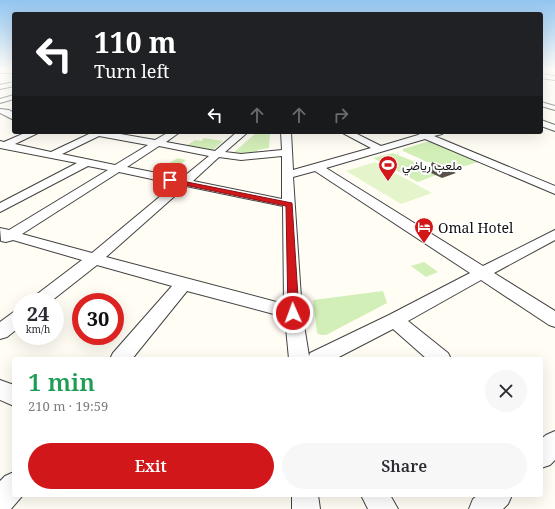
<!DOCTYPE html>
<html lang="en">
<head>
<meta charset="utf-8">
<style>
  body { margin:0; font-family:"Noto Serif",Vazirmatn,serif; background:#f7f7f7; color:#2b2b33; height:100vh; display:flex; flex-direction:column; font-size:15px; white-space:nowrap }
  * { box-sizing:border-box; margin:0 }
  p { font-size:13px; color:#7c7c81 }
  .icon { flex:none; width:22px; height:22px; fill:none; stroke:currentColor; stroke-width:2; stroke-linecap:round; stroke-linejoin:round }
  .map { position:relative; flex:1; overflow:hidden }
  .side { position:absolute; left:12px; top:357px; width:531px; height:140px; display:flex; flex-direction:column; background:#fff; border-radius:4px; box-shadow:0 4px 16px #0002 }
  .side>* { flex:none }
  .hud { position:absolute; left:12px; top:12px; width:531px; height:122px; border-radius:4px; box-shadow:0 4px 16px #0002; background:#202124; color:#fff; overflow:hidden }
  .speed { position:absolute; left:12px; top:293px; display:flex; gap:8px; font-size:20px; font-weight:700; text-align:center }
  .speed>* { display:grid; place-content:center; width:52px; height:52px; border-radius:50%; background:#fff; box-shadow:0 4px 16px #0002; line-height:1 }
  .speed small { font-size:10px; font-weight:400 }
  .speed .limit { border:6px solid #d22; background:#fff; color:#111 }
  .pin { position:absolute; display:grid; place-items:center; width:34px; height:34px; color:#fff; margin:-17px; border-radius:8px; box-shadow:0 2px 6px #0006 }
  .me { position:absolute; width:44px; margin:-22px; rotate:358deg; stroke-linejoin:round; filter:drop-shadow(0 0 3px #0008) }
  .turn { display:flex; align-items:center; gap:14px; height:84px; padding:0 16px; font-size:18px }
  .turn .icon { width:52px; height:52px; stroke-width:2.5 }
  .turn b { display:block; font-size:28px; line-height:34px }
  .lanes { display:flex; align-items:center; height:38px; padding:0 16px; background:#0003; justify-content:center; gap:20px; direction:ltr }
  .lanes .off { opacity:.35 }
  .round { display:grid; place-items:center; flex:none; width:42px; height:42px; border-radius:21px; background:#f7f7f7 }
  .headline { display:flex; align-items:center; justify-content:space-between; height:68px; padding:0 16px }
  h1 { font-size:24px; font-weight:600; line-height:30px; color:#1e9e55 }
  .action { display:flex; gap:8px; margin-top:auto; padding:8px 16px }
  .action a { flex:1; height:46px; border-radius:24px; background:#d2171b; color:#fff; font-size:16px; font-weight:600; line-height:46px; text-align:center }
  .action a+a { background:#f7f7f7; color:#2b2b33 }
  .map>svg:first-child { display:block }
  .green { fill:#d3efb8 }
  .pitch { fill:#e5f5cb }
  .building { fill:#5b524b }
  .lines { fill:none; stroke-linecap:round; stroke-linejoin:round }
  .minor-casing { stroke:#434343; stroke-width:2 }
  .minor { fill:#fff; fill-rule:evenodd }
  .route { fill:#d2171b; stroke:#880f12 }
  .labels { text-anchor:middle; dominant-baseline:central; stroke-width:4; stroke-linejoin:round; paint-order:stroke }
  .far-poi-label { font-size:12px; fill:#101010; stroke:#fff; text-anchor:start }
  .poi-label { font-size:14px; fill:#101010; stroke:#fff; text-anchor:start }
</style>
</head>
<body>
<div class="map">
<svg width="555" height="509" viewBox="0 0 555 509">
  <rect width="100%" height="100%" fill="#fffdf4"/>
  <g class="green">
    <polygon points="257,132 270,132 269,148 257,150 259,153 242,156 232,154"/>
    <polygon points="204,138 223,141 212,151 186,146 195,140 201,141"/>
    <polygon points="430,141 478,162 452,170 436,162 427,162 403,151 403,149"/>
    <polygon points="393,153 420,164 418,166 436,175 418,182 373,158"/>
    <polygon points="178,158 186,160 165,176 152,173"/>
    <polygon points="424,262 438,272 426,277 411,266"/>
    <polygon points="383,291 387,303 326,335 321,335 317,333 313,300"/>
  </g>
  <polygon class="pitch" points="375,162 432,193 401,204 346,171"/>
  <polygon class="building" points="432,162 456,173 442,178 429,172"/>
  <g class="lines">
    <g class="minor-casing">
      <g id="minor">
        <rect x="0" y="70" width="14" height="3"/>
        <polygon points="541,74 555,76 555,80 541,78"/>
        <polygon points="14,82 14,86 0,89 0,85"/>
        <polygon points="14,95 14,99 0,103 0,99"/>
        <polygon points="541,102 555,106 555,110 541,106"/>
        <polygon points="0,109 9,110 14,113 14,120 0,113"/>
        <polygon points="541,120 555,125 555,131 541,126"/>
        <path d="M27,132H40L15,144L51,152L89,134L88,132H109L155,140L169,132H180L166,142L215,151L237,132H248L225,152L241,154L282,150L281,132H291L293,170L371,148L341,132H353L381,146L418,135L423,132H444L442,134L434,136L555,186V194L425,139L326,168L483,266L555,230V240L494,273L555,311V327L549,325L481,280L408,321L448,353L451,359H427L393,329L335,359H289L285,317L187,291L132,359H110L113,353L172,286L97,265L50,302H29L32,298L82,260L13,240L6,242L1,241L0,228L9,230L108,170L88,166L0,212V203L77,163L0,148V141L4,142ZM99,136L148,145L115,165L62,154ZM159,146L209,156L182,178L127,167ZM282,156V199L193,181L219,157L241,160ZM315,171L470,273L389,315L310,353L309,356L302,313L293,177ZM119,172L175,184L92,253L22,234ZM186,186L283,206L284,304L106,257Z"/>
        <polygon points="21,309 21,326 7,337 0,339 0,322 15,311"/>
        <polygon points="0,380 14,385 14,406 0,400"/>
        <polygon points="555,431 555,460 550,465 541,468 541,439 546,435"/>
        <polygon points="14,472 14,495 23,495 11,509 0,509 0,481 5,476"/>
        <polygon points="292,495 318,495 320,509 292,509"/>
        <polygon points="361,495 390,495 398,509 368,509"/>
        <polygon points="478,495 512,495 508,504 503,509 469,509 473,499"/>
      </g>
    </g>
    <use href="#minor" class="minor"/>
  </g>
  <linearGradient id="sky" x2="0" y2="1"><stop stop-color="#92c5f0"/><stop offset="0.49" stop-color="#fffefa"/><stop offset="1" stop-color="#fffefa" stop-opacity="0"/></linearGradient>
  <rect width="555" height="142" fill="url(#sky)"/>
  <polygon class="route" points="167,178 292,203 299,313 297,316 289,316 288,313 286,206 170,182 167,181"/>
  <defs>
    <g id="stadium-pin" transform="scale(1)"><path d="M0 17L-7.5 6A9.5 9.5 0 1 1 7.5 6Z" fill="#d2171b" stroke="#fff"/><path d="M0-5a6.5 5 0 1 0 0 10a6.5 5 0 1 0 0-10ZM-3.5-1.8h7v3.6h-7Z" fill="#fff"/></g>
    <g id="hotel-pin" transform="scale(1)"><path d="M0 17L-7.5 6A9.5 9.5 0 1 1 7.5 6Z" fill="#d2171b" stroke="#fff"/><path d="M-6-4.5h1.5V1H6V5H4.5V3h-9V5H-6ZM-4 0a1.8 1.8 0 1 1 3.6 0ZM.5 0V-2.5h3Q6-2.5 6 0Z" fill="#fff"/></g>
  </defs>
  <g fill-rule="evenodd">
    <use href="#stadium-pin" x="388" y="165"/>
    <use href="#hotel-pin" x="424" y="227"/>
  </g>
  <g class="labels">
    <g class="far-poi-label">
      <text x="402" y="165">ملعب رياضي</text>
    </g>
    <g class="poi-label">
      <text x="438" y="227">Omal Hotel</text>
    </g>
  </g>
</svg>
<div class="speed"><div>24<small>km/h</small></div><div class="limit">30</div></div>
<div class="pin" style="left:170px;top:180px;background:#d93025"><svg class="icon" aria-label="arrive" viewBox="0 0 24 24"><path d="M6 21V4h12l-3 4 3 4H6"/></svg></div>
<svg class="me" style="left:293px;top:313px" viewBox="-20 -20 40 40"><circle r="17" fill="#d2171b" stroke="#fff" stroke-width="3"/><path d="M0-11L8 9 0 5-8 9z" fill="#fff"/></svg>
<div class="hud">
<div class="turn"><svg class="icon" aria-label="left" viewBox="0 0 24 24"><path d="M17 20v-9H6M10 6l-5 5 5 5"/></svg><div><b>110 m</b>Turn left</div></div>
<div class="lanes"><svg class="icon" aria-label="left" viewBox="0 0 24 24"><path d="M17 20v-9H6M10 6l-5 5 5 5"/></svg><svg class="icon off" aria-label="ahead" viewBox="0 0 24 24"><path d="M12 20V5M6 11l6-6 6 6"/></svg><svg class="icon off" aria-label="ahead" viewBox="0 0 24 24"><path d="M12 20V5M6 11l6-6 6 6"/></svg><svg class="icon off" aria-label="right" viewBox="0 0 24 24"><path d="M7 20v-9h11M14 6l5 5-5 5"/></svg></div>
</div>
<section class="side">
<div class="headline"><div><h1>1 min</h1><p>210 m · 19:59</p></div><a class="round"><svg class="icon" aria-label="close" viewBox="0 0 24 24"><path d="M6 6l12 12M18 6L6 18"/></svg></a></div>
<div class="action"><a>Exit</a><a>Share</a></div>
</section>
</div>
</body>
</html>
